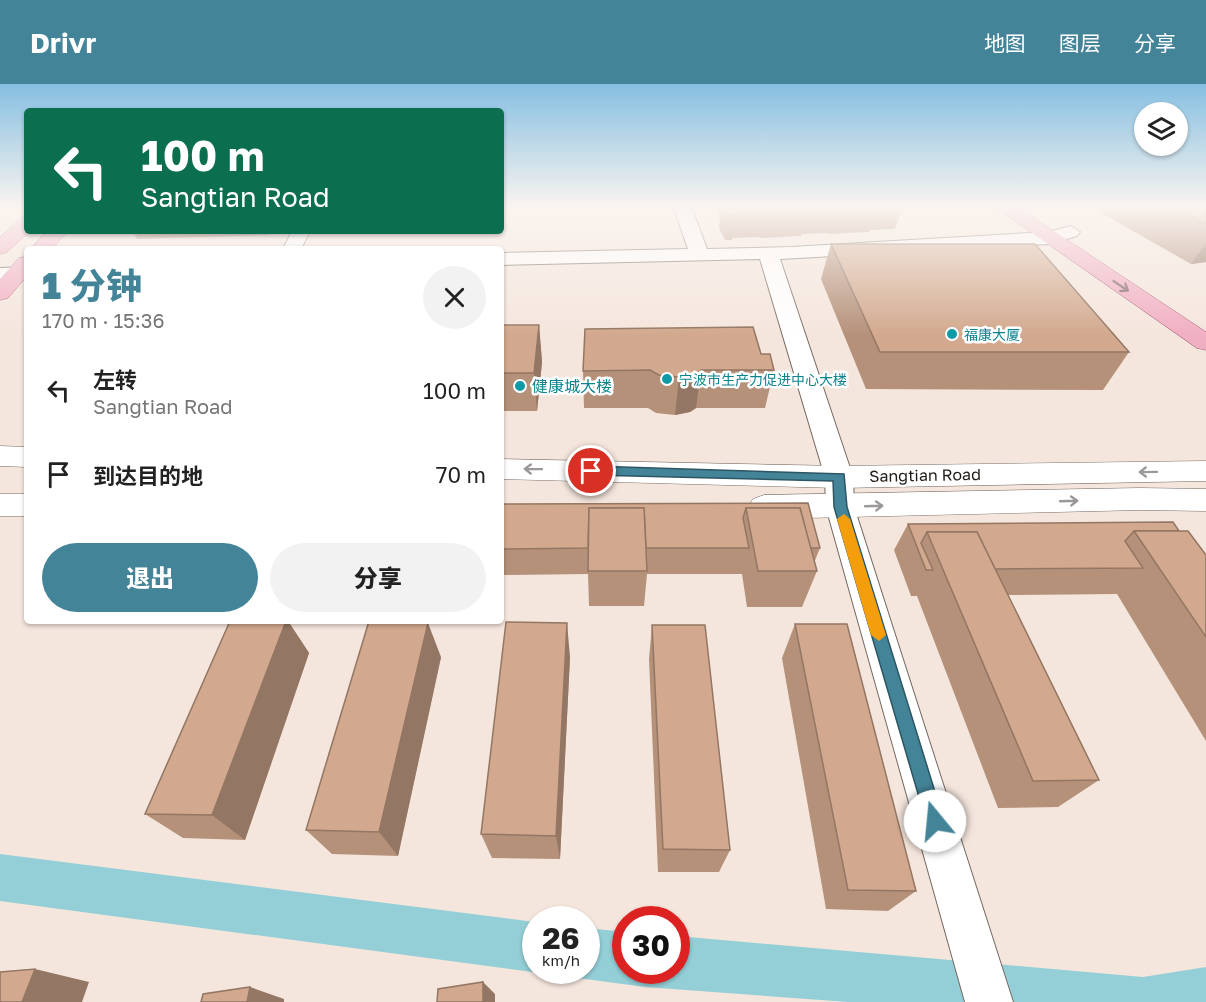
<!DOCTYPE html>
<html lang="zh">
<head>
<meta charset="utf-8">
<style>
  body { margin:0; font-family:"Golos Text","Noto Sans SC",sans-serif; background:#f2f2f2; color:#222; height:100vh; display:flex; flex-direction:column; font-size:22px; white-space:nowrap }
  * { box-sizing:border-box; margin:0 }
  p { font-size:20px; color:#767676 }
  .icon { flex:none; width:33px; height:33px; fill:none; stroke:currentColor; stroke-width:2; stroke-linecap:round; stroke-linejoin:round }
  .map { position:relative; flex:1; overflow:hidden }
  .side { position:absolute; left:24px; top:162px; width:480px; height:378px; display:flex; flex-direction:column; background:#fff; border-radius:6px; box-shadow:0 2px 4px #0004 }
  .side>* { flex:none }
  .hud { position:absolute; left:24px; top:24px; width:480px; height:126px; border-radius:6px; box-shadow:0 2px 4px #0004; background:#0b6e4f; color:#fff; overflow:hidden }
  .fabs { position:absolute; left:1134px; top:18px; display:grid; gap:12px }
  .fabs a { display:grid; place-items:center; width:54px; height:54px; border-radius:50%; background:#fff; box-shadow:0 2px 4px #0004; font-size:30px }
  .speed { position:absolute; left:522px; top:822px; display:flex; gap:12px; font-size:30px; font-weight:700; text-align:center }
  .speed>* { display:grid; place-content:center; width:78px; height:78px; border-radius:50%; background:#fff; box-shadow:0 2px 4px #0004; line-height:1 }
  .speed small { font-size:15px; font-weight:400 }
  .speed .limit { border:9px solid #d22; background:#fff; color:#111 }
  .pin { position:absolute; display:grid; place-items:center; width:51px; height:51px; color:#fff; margin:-26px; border:3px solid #fff; border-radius:50%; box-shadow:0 2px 6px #0007 }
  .me { position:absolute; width:66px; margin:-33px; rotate:343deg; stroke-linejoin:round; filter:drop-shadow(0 0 4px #0008) }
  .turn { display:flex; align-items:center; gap:21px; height:126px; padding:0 18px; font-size:27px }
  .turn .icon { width:78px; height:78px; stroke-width:2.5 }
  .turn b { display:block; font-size:42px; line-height:51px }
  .round { display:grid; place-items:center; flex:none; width:63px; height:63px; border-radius:32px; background:#f2f2f2 }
  .head { display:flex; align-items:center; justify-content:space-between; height:102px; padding:0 18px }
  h1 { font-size:36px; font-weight:800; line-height:45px; color:#448498 }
  .cta { display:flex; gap:12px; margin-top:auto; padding:12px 18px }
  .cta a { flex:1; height:69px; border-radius:36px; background:#448498; color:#fff; font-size:24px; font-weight:800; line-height:69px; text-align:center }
  .cta a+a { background:#f2f2f2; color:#222 }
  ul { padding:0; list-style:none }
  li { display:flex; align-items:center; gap:18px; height:84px; padding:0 18px }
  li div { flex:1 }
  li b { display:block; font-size:22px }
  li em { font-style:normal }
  header { display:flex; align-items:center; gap:36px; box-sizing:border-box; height:84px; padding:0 30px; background:#448498; color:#fff }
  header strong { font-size:28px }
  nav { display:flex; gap:33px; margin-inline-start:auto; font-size:21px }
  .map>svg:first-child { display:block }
  .water { fill:#94cfd7 }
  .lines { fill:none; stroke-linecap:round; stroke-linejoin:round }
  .minor-casing { stroke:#746860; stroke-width:2 }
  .secondary-casing { stroke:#746860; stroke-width:1 }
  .primary-casing { stroke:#a1586d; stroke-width:1 }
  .minor { fill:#fff; fill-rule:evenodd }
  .secondary { fill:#fff; fill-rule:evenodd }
  .primary { fill:#f1afc3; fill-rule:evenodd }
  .wall { fill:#b5917a }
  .shaded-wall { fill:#937663 }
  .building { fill:#d2a98e; stroke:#937663; stroke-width:1.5 }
  .oneway { stroke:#88656e }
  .oneway2 { stroke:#9b9897 }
  .route { fill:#448498; stroke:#2c5663; stroke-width:1.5 }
  .slow { fill:#f59e0b }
  .culture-dot { fill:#0f9aa8; stroke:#fff; stroke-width:2 }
  .labels { text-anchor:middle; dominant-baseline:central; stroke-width:5; stroke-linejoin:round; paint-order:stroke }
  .far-culture-label { font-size:14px; fill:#0d838f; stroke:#fff; text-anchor:start }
  .culture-label { font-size:16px; fill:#0d838f; stroke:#fff; text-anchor:start }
  .street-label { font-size:16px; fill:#201b18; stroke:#fff }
</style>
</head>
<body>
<header>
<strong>Drivr</strong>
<nav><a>地图</a><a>图层</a><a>分享</a></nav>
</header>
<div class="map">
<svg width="1206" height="918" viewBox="0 0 1206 918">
  <rect width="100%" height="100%" fill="#f5e6dd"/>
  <polygon class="water" points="0,770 535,838 536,886 586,886 587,844 625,848 626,886 676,886 677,852 1143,893 1206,883 1206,918 848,918 645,903 0,817"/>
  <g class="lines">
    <g class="minor-casing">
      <g id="minor">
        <polygon points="673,122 691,122 707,165 791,163 1048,148 1071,142 1080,148 1077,152 1049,160 780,175 853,393 854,423 1013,918 965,918 826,423 825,393 760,175 501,181 501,169 688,165"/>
        <polygon points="292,147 310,147 301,165 283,165"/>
        <polygon points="27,183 27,195 0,196 0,184"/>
      </g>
    </g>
    <g class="secondary-casing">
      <g id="secondary">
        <polygon points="0,362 27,363 27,383 0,382"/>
        <polygon points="501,375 839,382 1206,377 1206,397 839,404 501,395"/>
        <polygon points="1140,404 1206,405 1206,427 1140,426 764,435 753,431 748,423 753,415 764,411"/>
        <rect x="0" y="410" width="27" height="22"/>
      </g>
    </g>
    <g class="primary-casing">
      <g id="primary">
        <polygon points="994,122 1016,122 1206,248 1206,266 1197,264"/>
        <polygon points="27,133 27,147 30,147 7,168 0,170 0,153 20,135"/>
        <polygon points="47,147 68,147 52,165 31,165"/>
        <polygon points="27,173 27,192 8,214 0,216 0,195 19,174"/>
      </g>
    </g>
    <use href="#minor" class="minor"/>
    <use href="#secondary" class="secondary"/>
    <use href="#primary" class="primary"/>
  </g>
  <g class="wall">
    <polygon points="715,122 903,122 895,145 870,146 869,148 828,150 827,149 801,150 801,152 760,154 760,153 732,154 732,156 725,156 719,144 720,132"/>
    <polygon points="1089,122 1206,122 1206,178 1191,180"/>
    <polygon points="133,147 272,147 270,151 137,155"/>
    <polygon points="831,160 1129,268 1103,306 866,305 821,195"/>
    <polygon points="501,241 539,241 542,278 537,327 501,327"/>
    <polygon points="761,270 774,286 765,324 696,324 690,328 675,331 656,329 648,324 584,324 583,287"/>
    <polygon points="808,419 820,464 814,479 817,487 802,523 747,523 742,490 647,490 644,522 589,522 588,490 501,491 501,420"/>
    <polygon points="908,440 1179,447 1206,471 1206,657 1117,510 1008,511 1099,696 1058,723 998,724 917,512 911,512 894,466"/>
    <polygon points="230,537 288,537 309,569 245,756 183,754 145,730"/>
    <polygon points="795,540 916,807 888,827 826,825 782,574"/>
    <polygon points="652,541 730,766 719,788 658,788 649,575"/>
    <polygon points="441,573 398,772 332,770 306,746"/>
    <polygon points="570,573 560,775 492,774 481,750"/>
  </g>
  <g class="shaded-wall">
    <polygon points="1206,159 1206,178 1191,180"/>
    <polygon points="539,241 542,278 537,327 534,289"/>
    <polygon points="701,286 696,324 690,328 675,331 679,293"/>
    <polygon points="286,537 288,537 309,569 245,756 212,731"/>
    <polygon points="428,539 441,573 398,772 379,748"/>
    <polygon points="567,539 570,573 560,775 556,752"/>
    <polygon points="35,885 89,898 82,918 22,918"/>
    <polygon points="483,898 495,910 495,918 483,918"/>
    <polygon points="250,903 284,915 284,918 247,918"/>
  </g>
  <g class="building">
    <polygon points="724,122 731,122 736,131 728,131"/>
    <polygon points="765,122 803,122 806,127 765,129 764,128"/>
    <polygon points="834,122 876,122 877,123 835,125 834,124"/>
    <polygon points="1171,122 1206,123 1206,140"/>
    <polygon points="831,160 1035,160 1129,268 880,268"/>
    <polygon points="501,241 539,241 534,289 501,289"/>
    <polygon points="753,243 761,270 770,270 774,286 701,286 695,291 679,293 659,291 650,286 583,287 585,245"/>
    <polygon points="808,419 820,464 810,464 800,424 746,424 743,434 749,464 646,464 644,424 589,424 588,464 501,465 501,420"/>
    <polygon points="589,424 644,424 647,487 588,487"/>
    <polygon points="746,424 800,424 817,487 758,487"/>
    <polygon points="1173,438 1179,447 1134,447 1125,457 1143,484 995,485 977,448 927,448 921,459 933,486 926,486 908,440"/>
    <polygon points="1134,447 1188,447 1206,471 1206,553"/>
    <polygon points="927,448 977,448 1099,696 1033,697"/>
    <polygon points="230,537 286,537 212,731 145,730"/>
    <polygon points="369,537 428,539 379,748 306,746"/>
    <polygon points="506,538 567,539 556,752 481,750"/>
    <polygon points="795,540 847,540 916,807 848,806"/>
    <polygon points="652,541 705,541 730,766 663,765"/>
    <polygon points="35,885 22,918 0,918 0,888"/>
    <polygon points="483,898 483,918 437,918 438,905"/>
    <polygon points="250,903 247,918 201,918 203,910"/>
  </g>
  <defs><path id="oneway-shaft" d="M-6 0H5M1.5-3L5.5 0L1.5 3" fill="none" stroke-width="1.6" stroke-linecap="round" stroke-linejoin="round" transform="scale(1.5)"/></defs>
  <use class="oneway" href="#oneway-shaft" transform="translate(1121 202) rotate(34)"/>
  <g class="oneway2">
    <use href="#oneway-shaft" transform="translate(533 385) rotate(-179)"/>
    <use href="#oneway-shaft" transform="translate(1148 388) rotate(179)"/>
    <use href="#oneway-shaft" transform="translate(1069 417) rotate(-2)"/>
    <use href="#oneway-shaft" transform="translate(874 422) rotate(-2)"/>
  </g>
  <linearGradient id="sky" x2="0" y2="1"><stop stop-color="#86bfe1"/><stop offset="0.49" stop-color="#faf4f0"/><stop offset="1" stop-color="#faf4f0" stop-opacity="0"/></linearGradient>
  <rect width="1206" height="251" fill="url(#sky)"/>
  <polygon class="route" points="591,382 844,390 847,423 944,737 941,744 935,746 928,744 926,737 834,423 833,397 591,391 585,387"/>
  <polygon class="slow" points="844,430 850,435 886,551 879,557 871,551 837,435"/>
  <g class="culture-dot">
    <circle cx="952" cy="250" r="6"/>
    <circle cx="667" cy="295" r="6"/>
    <circle cx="520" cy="302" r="6"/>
  </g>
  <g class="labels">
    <g class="far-culture-label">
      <text x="964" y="250">福康大厦</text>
      <text x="679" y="295">宁波市生产力促进中心大楼</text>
    </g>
    <g class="culture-label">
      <text x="532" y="302">健康城大楼</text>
    </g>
    <g class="street-label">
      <text transform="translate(925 391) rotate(-1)">Sangtian Road</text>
    </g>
  </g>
</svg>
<div class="fabs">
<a><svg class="icon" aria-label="layers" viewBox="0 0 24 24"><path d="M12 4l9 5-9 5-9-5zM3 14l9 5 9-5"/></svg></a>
</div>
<div class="speed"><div>26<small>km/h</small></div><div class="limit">30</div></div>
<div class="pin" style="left:591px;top:387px;background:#d93025"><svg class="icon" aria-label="arrive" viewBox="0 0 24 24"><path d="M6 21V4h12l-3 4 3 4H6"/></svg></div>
<svg class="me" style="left:935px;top:737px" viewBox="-20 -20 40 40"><circle r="19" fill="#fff"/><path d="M0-13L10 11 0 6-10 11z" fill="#448498"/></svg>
<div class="hud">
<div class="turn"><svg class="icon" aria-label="left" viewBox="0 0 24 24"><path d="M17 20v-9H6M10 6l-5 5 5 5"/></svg><div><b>100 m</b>Sangtian Road</div></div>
</div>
<section class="side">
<div class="head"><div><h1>1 分钟</h1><p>170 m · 15:36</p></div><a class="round"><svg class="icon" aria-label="close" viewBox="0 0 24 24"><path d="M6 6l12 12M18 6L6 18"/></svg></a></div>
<ul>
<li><svg class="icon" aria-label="left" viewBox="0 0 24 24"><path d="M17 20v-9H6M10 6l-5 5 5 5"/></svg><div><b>左转</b><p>Sangtian Road</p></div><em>100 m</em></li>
<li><svg class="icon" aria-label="arrive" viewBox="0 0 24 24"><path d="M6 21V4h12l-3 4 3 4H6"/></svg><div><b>到达目的地</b></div><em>70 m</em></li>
</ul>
<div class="cta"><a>退出</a><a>分享</a></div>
</section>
</div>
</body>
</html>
